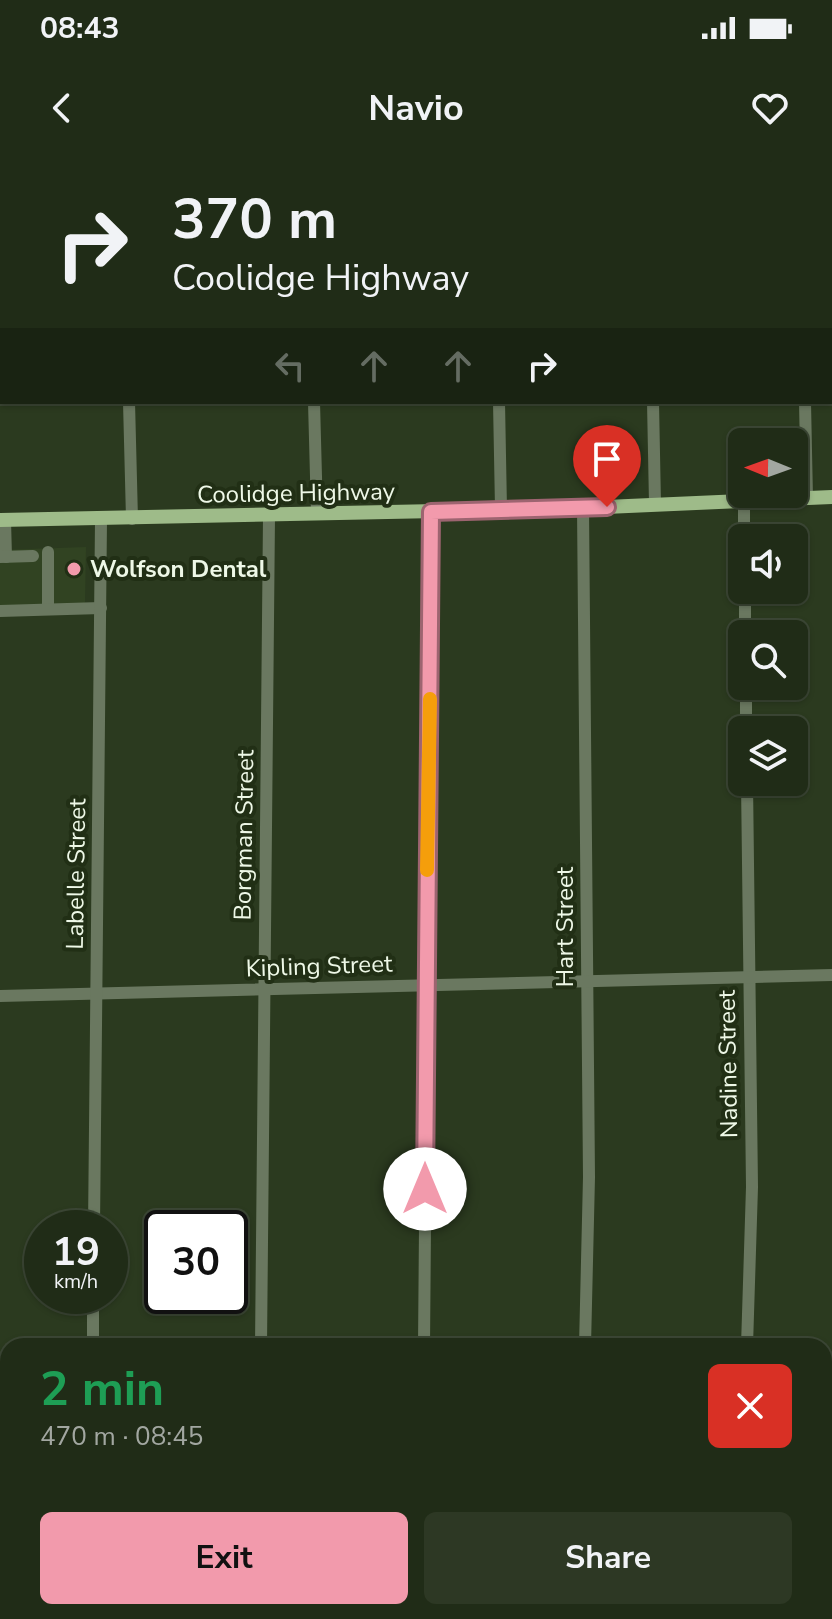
<!DOCTYPE html>
<html lang="en">
<head>
<meta charset="utf-8">
<style>
  body { margin:0; font-family:"Nunito Sans",sans-serif; background:#2d3824; color:#f1f3f6; height:100vh; display:flex; flex-direction:column; font-size:30px; white-space:nowrap }
  * { box-sizing:border-box; margin:0 }
  p { font-size:26px; color:#a2a7a1 }
  .icon { flex:none; width:44px; height:44px; fill:none; stroke:currentColor; stroke-width:2; stroke-linecap:round; stroke-linejoin:round }
  .map { position:relative; flex:1; overflow:hidden }
  .drawer { position:absolute; left:0px; top:1178px; width:832px; height:282px; display:flex; flex-direction:column; background:#202c17; border-radius:24px 24px 0 0; box-shadow:0 2px 6px #0004,0 0 0 2px #3d4836 }
  .drawer>* { flex:none }
  .banner { position:absolute; left:0px; top:0px; width:832px; height:244px; box-shadow:0 2px 6px #0004,0 0 0 2px #3d4836; background:#202c17; color:#f1f3f6; overflow:hidden }
  .needle { width:52px; rotate:271deg }
  .controls { position:absolute; left:728px; top:268px; display:grid; gap:16px }
  .controls a { display:grid; place-items:center; width:80px; height:80px; border-radius:12px; background:#202c17; box-shadow:0 2px 6px #0004,0 0 0 2px #3d4836; font-size:40px }
  .speed { position:absolute; left:24px; top:1050px; display:flex; gap:16px; font-size:40px; font-weight:700; text-align:center }
  .speed>* { display:grid; place-content:center; width:104px; height:104px; border-radius:50%; background:#202c17; box-shadow:0 2px 6px #0004,0 0 0 2px #3d4836; line-height:1 }
  .speed small { font-size:20px; font-weight:400 }
  .speed .limit { border:4px solid #111; border-radius:12px; background:#fff; color:#111 }
  .pin { position:absolute; display:grid; place-items:center; width:68px; height:68px; color:#fff; margin:-82px -34px; border-radius:50% 50% 50% 0; rotate:-45deg; box-shadow:0 0 8px #0007 }
  .pin .icon { rotate:45deg }
  .me { position:absolute; width:88px; margin:-44px; rotate:0deg; stroke-linejoin:round; filter:drop-shadow(0 0 6px #0008) }
  .turn { display:flex; align-items:center; gap:28px; height:168px; padding:0 40px; font-size:36px }
  .turn .icon { width:104px; height:104px; stroke-width:2.5 }
  .turn b { display:block; font-size:56px; line-height:68px }
  .lanes { display:flex; align-items:center; height:76px; padding:0 40px; background:#0003; justify-content:center; gap:40px; direction:ltr }
  .lanes .off { opacity:.35 }
  .round { display:grid; place-items:center; flex:none; width:84px; height:84px; border-radius:12px; background:#2d3824 }
  .headline { display:flex; align-items:center; justify-content:space-between; height:136px; padding:0 40px }
  h1 { font-size:48px; font-weight:700; line-height:60px; color:#1e9e55 }
  .action { display:flex; gap:16px; margin-top:auto; padding:16px 40px }
  .action a { flex:1; height:92px; border-radius:12px; background:#f29aac; color:#111; font-size:32px; font-weight:700; line-height:92px; text-align:center }
  .action a+a { background:#2d3824; color:#f1f3f6 }
  .status { display:flex; justify-content:space-between; align-items:center; height:56px; padding:0 40px; background:#202c17; direction:ltr }
  .status svg { height:22px; fill:currentColor }
  header { display:flex; justify-content:space-between; align-items:center; height:104px; padding:0 40px; background:#202c17; font-size:36px; font-weight:700 }
  .map>svg:first-child { display:block }
  .built { fill:#314322 }
  .green { fill:#7d4350 }
  .lines { fill:none; stroke-linecap:round; stroke-linejoin:round }
  .minor { stroke:#6a7860; stroke-width:12 }
  .major { stroke:#9ebb89; stroke-width:14 }
  .route-casing { stroke:#9d6470; stroke-width:20 }
  .route { stroke:#f29aac; stroke-width:14 }
  .slow { stroke:#f59e0b; stroke-width:14 }
  .poi-dot { fill:#f29aac; stroke:#212f15; stroke-width:3 }
  .labels { text-anchor:middle; dominant-baseline:central; stroke-width:8; stroke-linejoin:round; paint-order:stroke }
  .street-label { font-size:24px; fill:#eef8e7; stroke:#212f15 }
  .poi-label { font-size:24px; font-weight:bold; fill:#eef8e7; stroke:#212f15; text-anchor:start }
</style>
</head>
<body>
<div class="status"><b>08:43</b><svg viewBox="0 0 49 12"><path d="M0 12V9h3v3zM5 12V6h3v6zM10 12V3h3v9zM15 12V0h3v12zM26 1h20v11H26zM47 4h2v5h-2z"/></svg></div>
<header><svg class="icon" aria-label="back" viewBox="0 0 24 24"><path d="M15 5l-7 7 7 7"/></svg>Navio<svg class="icon" aria-label="heart" viewBox="0 0 24 24"><path d="M12 20l-8-8c-3-5 5-10 8-4 3-6 11-1 8 4z"/></svg></header>
<div class="map">
<svg width="832" height="1459" viewBox="0 0 832 1459">
  <rect width="100%" height="100%" fill="#2b3a1f"/>
  <g class="built">
    <polygon points="86,387 85,443 0,446 0,390"/>
    <polygon points="824,1404 832,1404 832,1459 438,1459 438,1452 824,1452"/>
  </g>
  <g class="green">
    <rect x="472" y="1452" width="177" height="7"/>
    <rect x="697" y="1452" width="105" height="7"/>
  </g>
  <g class="lines">
    <g class="minor">
      <polyline points="124,0 124,2"/>
      <polyline points="309,0 309,2"/>
      <polyline points="496,0 496,2"/>
      <polyline points="649,0 649,2"/>
      <polyline points="800,0 800,2"/>
      <polyline points="129,242 132,359"/>
      <polyline points="314,242 317,354"/>
      <polyline points="499,242 501,349"/>
      <polyline points="653,242 655,344"/>
      <polyline points="805,242 807,339"/>
      <polyline points="744,343 744,378"/>
      <polyline points="583,348 589,1017 585,1186"/>
      <polyline points="5,360 6,397"/>
      <polyline points="0,397 33,396"/>
      <polyline points="745,430 745,474"/>
      <polyline points="48,449 48,392"/>
      <polyline points="0,451 101,448"/>
      <polyline points="746,526 746,570"/>
      <polyline points="747,622 752,1027 747,1186"/>
      <polyline points="0,836 832,815"/>
      <polyline points="94,1068 101,360"/>
      <polyline points="93,1186 93,1136"/>
      <polyline points="261,1186 269,356"/>
      <polyline points="424,1186 431,352"/>
      <polyline points="0,1377 8,1377"/>
      <polyline points="824,1386 832,1387"/>
      <polyline points="91,1459 91,1452"/>
      <polyline points="258,1459 259,1452"/>
      <polyline points="422,1459 422,1452"/>
    </g>
    <polyline class="major" points="0,360 583,348 832,337"/>
  </g>
  <g class="lines">
    <g class="route-casing">
      <polyline id="route" points="425,1029 431,352 607,347"/>
    </g>
    <use href="#route" class="route"/>
    <polyline class="slow" points="427,710 430,539"/>
  </g>
  <circle class="poi-dot" cx="74" cy="409" r="8"/>
  <g class="labels">
    <g class="street-label">
      <text transform="translate(296 333) rotate(-1)">Coolidge Highway</text>
      <text transform="translate(244 675) rotate(-89)">Borgman Street</text>
      <text transform="translate(76 714) rotate(-89)">Labelle Street</text>
      <text transform="translate(565 767) rotate(-90)">Hart Street</text>
      <text transform="translate(319 806) rotate(-2)">Kipling Street</text>
      <text transform="translate(728 904) rotate(-91)">Nadine Street</text>
    </g>
    <g class="poi-label">
      <text x="90" y="409">Wolfson Dental</text>
    </g>
  </g>
</svg>
<div class="controls">
<a><svg class="needle" viewBox="-14 -14 28 28"><path d="M0-13l5 13h-10z" fill="#e53935"/><path d="M0 13l5-13h-10z" fill="#a2a7a1"/></svg></a>
<a><svg class="icon" aria-label="sound" viewBox="0 0 24 24"><path d="M4 9h4l5-4v14l-5-4H4zM17 9q2 3 0 6"/></svg></a>
<a><svg class="icon" aria-label="search" viewBox="0 0 24 24"><circle cx="10" cy="10" r="6"/><path d="M15 15l6 6"/></svg></a>
<a><svg class="icon" aria-label="layers" viewBox="0 0 24 24"><path d="M12 4l9 5-9 5-9-5zM3 14l9 5 9-5"/></svg></a>
</div>
<div class="speed"><div>19<small>km/h</small></div><div class="limit">30</div></div>
<div class="pin" style="left:607px;top:347px;background:#d93025"><svg class="icon" aria-label="arrive" viewBox="0 0 24 24"><path d="M6 21V4h12l-3 4 3 4H6"/></svg></div>
<svg class="me" style="left:425px;top:1029px" viewBox="-20 -20 40 40"><circle r="19" fill="#fff"/><path d="M0-13L10 11 0 6-10 11z" fill="#f29aac"/></svg>
<div class="banner">
<div class="turn"><svg class="icon" aria-label="right" viewBox="0 0 24 24"><path d="M7 20v-9h11M14 6l5 5-5 5"/></svg><div><b>370 m</b>Coolidge Highway</div></div>
<div class="lanes"><svg class="icon off" aria-label="left" viewBox="0 0 24 24"><path d="M17 20v-9H6M10 6l-5 5 5 5"/></svg><svg class="icon off" aria-label="ahead" viewBox="0 0 24 24"><path d="M12 20V5M6 11l6-6 6 6"/></svg><svg class="icon off" aria-label="ahead" viewBox="0 0 24 24"><path d="M12 20V5M6 11l6-6 6 6"/></svg><svg class="icon" aria-label="right" viewBox="0 0 24 24"><path d="M7 20v-9h11M14 6l5 5-5 5"/></svg></div>
</div>
<section class="drawer">
<div class="headline"><div><h1>2 min</h1><p>470 m · 08:45</p></div><a class="round" style="background:#d93025;color:#fff"><svg class="icon" aria-label="close" viewBox="0 0 24 24"><path d="M6 6l12 12M18 6L6 18"/></svg></a></div>
<div class="action"><a>Exit</a><a>Share</a></div>
</section>
</div>
</body>
</html>
